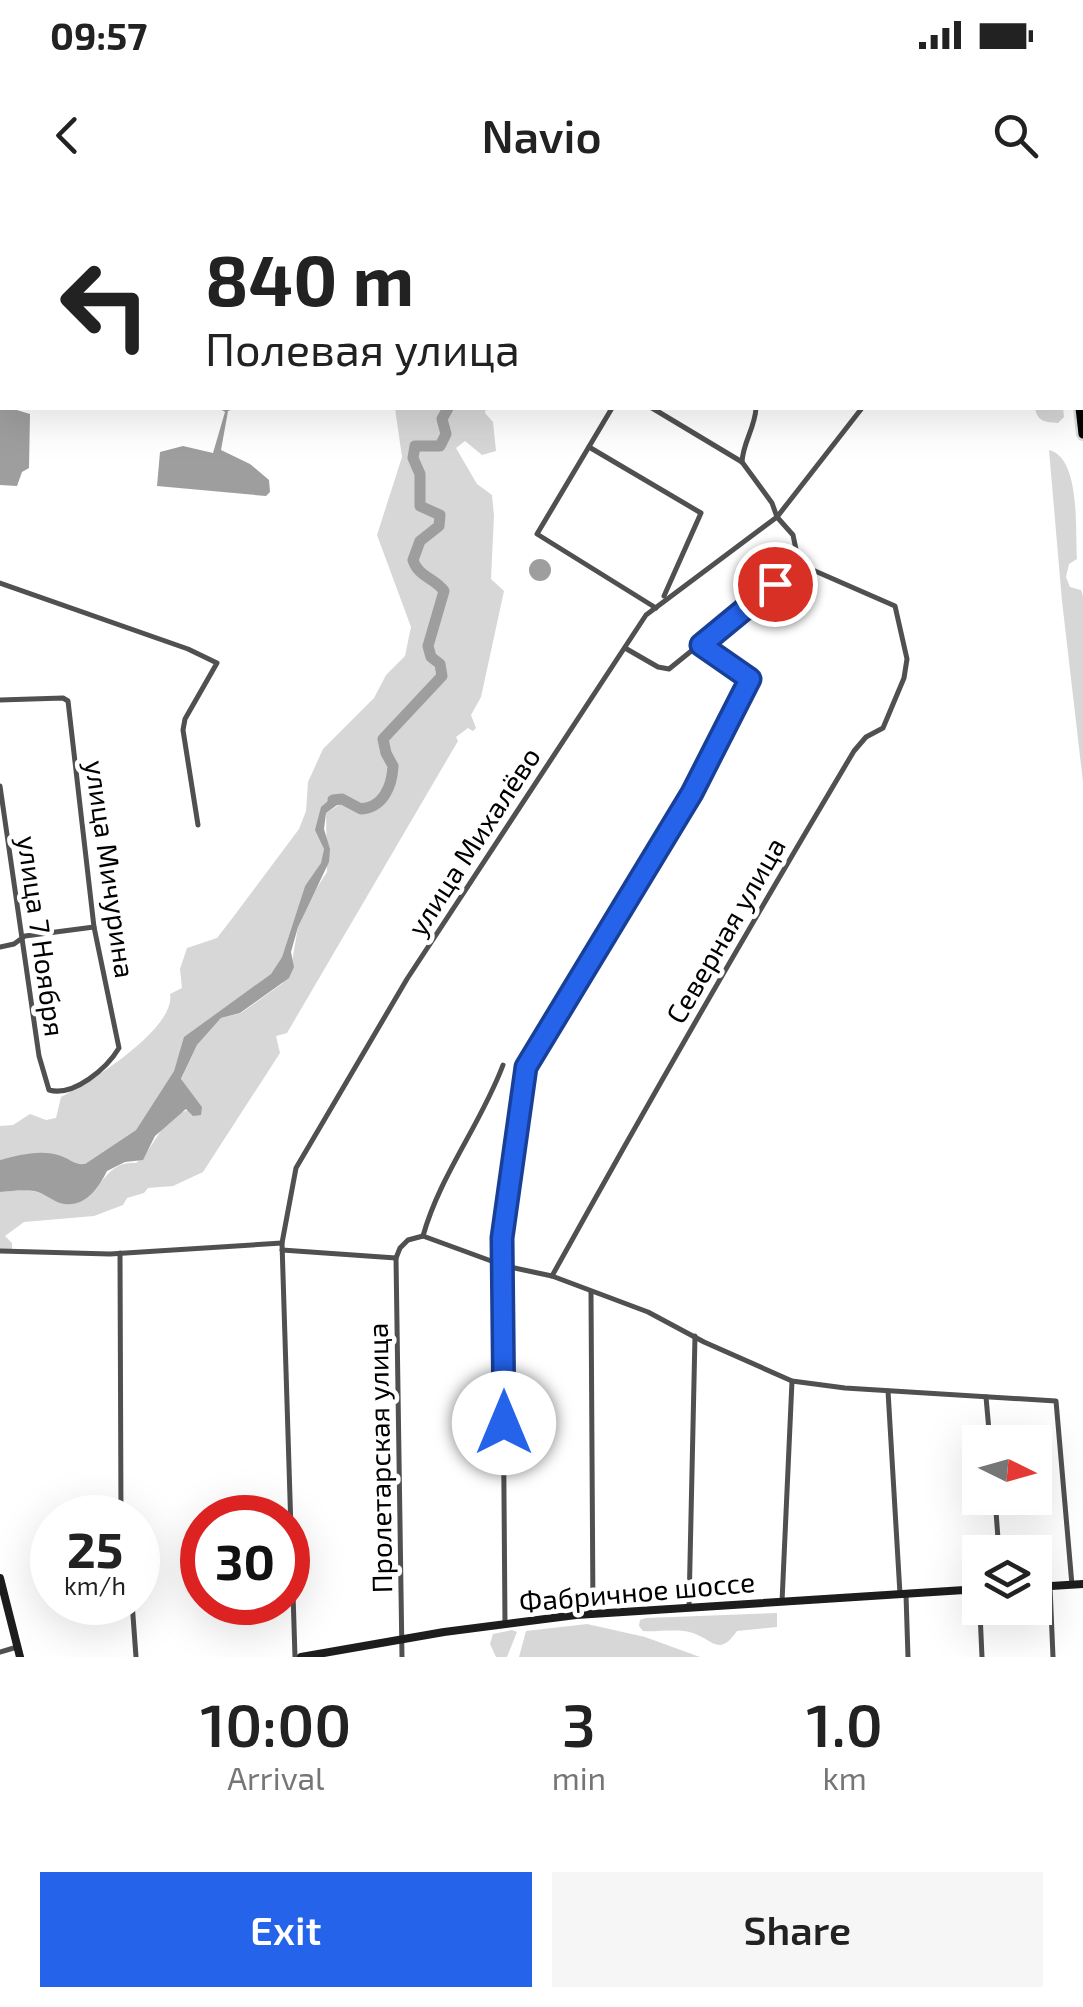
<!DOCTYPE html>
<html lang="en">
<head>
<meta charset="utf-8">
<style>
  body { margin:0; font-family:"Exo 2",sans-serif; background:#f6f6f6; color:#222; height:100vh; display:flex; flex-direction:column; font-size:38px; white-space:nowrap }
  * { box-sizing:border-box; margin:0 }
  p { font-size:32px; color:#767676 }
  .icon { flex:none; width:55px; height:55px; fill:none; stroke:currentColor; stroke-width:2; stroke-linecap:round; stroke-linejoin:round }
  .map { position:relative; height:1457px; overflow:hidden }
  .panel { display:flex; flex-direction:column; background:#fff; flex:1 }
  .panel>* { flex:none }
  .hud { position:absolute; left:0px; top:0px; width:1085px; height:210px; box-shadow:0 10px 40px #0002; background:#fff; color:#222; overflow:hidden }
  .needle { width:65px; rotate:95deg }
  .fabs { position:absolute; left:962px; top:1225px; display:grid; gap:20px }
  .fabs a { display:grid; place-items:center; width:90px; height:90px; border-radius:0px; background:#fff; box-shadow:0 10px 40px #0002; font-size:50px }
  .speed { position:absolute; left:30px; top:1295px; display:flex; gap:20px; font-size:50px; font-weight:700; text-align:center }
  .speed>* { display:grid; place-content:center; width:130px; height:130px; border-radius:50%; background:#fff; box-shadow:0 10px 40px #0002; line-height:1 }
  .speed small { font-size:25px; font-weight:400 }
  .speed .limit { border:15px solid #d22; background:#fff; color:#111 }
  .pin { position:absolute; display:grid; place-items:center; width:85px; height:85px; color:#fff; margin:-42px; border:5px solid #fff; border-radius:50%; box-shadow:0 2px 10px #0007 }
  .me { position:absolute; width:110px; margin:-55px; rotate:0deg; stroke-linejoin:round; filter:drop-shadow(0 0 8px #0008) }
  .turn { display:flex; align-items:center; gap:35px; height:210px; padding:0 40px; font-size:45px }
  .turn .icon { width:130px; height:130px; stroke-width:2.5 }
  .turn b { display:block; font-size:70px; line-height:85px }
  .eta { display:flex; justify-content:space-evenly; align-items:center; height:170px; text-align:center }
  .eta b { font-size:60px; font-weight:600; line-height:70px }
  .button { display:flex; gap:20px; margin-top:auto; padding:20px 40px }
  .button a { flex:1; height:115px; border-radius:0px; background:#2563eb; color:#fff; font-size:40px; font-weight:600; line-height:115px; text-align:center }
  .button a+a { background:#f6f6f6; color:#222 }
  .status { display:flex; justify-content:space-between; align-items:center; height:70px; padding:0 50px; background:#fff; direction:ltr }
  .status svg { height:28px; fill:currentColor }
  header { display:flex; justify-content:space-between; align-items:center; height:130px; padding:0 40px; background:#fff; font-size:45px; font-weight:600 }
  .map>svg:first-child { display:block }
  .green { fill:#d7d7d7 }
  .water { fill:#9e9e9e }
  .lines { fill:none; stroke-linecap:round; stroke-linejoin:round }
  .river { stroke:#9e9e9e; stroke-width:11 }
  .trunk-casing { stroke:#dbdbdb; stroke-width:14 }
  .minor { stroke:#505050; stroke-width:5 }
  .secondary { stroke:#1d1d1d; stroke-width:8 }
  .trunk { stroke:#000; stroke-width:9 }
  .route-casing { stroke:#184099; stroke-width:25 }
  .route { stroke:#2563eb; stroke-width:18 }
  .labels { text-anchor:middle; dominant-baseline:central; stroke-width:9; stroke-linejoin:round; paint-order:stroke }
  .street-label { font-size:28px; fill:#000; stroke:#fff }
</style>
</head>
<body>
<div class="status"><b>09:57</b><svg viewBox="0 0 49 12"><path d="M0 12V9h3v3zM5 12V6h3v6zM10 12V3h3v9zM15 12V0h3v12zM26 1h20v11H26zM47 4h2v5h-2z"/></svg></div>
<header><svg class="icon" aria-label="back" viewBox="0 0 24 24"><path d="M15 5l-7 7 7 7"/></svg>Navio<svg class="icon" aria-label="search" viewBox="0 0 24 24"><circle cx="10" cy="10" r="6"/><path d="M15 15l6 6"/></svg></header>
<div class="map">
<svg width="1083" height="1457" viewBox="0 0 1083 1457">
  <rect width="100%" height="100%" fill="#fff"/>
  <g class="green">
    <polygon points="855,0 1036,0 1037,2 854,2"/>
    <path d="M395,208H486L485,213L493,222L496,251L482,255L465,241L456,248L477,284L492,295L494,316L491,379L504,391L481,497L471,515L476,528L473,531L468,528L456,537L458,541L287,833L276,836L280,853L203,972L173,986L148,988L144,993L127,998L123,1005L94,1016L24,1022L5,1036L12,1043V1050H0V992C13,991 28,989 41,993C51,996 59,1005 71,1004C101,1000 102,960 136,963C162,942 157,913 202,907L181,880L197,845L221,818L241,813L283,783L292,762L298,727L309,700L327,672L326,613L342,603L330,597L319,635L324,649L321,664L305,686L282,757L271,774L185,837L174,871L136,930L85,964L79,965L44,953L0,960V926L13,925L30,914L46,920L56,918L61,897C90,882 176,829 170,794L182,788L180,769L187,748L217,738L234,716L299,629L306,611L308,582L323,549L374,498L386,475L405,456L411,427L377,335L402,257Z"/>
    <path d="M1035,208H1063L1064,217L1058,223C1046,222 1037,222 1035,208Z"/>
    <path d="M1049,250C1081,258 1075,330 1077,359L1069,364L1066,377L1070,387L1081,390L1083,396V582L1062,401Z"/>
    <path d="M777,1413V1427L737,1431C719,1457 713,1440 693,1433C679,1428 658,1432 643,1431L639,1426L640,1420L646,1418Z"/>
    <polygon points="587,1424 645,1437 700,1457 519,1457 526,1431"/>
    <polygon points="512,1430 517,1432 507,1457 496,1457 490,1444 493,1434"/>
  </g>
  <g class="water">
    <polygon points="0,205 30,214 29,268 22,272 17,286 0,285"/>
    <polygon points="219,208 236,208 228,211 221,250 250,264 269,280 270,292 266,296 157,286 160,252 183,246 213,253 225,212"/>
    <circle cx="540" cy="370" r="11"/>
    <path d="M335,595H341L344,600L326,613L324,629L330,649L329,662L298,727L291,752L294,767L289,778L240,813L221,818L197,845L181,879L202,907L201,915L193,916L186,909L155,936L143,960L125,962L107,971C99,987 86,1007 64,1004C53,1002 45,993 34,991C23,990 11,991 0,992V960C19,955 42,949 61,956C72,960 74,965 85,964L136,930L174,871L184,837L271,774L282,757L305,686L321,663L324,649L315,630L321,607Z"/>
  </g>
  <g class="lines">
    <g class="river">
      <polyline points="467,2 468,0"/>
      <path d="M333,600L342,599L361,609C383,607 392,587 393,566L386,553L383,539L442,476L440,464L431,457L428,446L444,391C435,378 418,377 413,360L420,341L439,326L440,315L420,306V274L413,258L415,246H440L446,234L442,219L448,208"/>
    </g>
    <g class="trunk-casing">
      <g id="trunk">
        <polyline points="1056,0 1056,2"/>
        <polyline points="1065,0 1066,2"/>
        <polyline points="1082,143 1083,147"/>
        <polyline points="1080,208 1083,234"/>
      </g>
    </g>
    <g class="minor">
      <polyline points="612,208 537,334 656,408"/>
      <polyline points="652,208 742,262 772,303 777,317 793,335 799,364"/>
      <polyline points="589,247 701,313 664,396"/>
      <path d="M742,262C743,242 755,228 756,208"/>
      <polyline points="0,383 188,449 217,463 185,519 183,530 198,625"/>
      <polyline points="625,448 658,467 669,469 799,364"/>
      <path d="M0,500L63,498L68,501L94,727L119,848C107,868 74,897 49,890L39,856L0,586"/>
      <polyline points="0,747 14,744 25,736 94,727"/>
      <path d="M423,1036C440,975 481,924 503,865"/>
      <polyline points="282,1050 396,1058 400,1048 408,1040 423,1036 505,1066 552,1076 648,1112 704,1142 792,1181 845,1188 1056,1201 1072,1385"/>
      <polyline points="0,1051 110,1054 282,1043"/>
      <polyline points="120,1053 121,1318"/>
      <polyline points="396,1058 402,1457"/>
      <path d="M552,1076C650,899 751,724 854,551L866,537L883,528L904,478L907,459L895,406L799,364"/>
      <polyline points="591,1092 593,1414"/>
      <polyline points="888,1191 900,1394"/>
      <polyline points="986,1197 990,1242"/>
      <polyline points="995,1298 999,1352"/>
      <polyline points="1050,1386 1053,1457"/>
      <polyline points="979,1390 982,1457"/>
      <polyline points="906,1395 908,1457"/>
      <polyline points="132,1402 136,1457"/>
      <polyline points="782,1402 792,1181"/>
      <polyline points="689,1407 695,1136"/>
      <polyline points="505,1424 502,1038 526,867 692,593 749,479 701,445"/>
      <polyline points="0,1452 17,1447"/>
      <polyline points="295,1457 282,1043 296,968 407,779 646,415 777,317 862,208"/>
    </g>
    <g class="secondary">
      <polyline points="0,1378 20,1457"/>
      <polyline points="1035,1387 1083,1384"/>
      <polyline points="301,1457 444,1432 576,1415 980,1389"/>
    </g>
    <use href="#trunk" class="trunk"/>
  </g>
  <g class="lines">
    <g class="route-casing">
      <polyline id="route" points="504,1223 502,1038 526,867 692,593 750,479 701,445 775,384"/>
    </g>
    <use href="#route" class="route"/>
  </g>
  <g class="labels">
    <g class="street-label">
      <text transform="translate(473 641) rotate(-57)">улица Михалёво</text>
      <text transform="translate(111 669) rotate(82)">улица Мичурина</text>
      <text transform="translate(725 730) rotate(-60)">Северная улица</text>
      <text transform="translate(42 736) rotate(82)">улица 7 Ноября</text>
      <text transform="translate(379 1258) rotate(-91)">Пролетарская улица</text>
      <text transform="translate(637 1391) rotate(-5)">Фабричное шоссе</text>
    </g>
  </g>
</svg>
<div class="fabs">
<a><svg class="needle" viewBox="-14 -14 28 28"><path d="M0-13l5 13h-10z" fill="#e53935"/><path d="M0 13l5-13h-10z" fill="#767676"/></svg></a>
<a><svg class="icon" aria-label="layers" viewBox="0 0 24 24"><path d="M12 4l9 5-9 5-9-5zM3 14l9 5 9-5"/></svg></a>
</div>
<div class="speed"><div>25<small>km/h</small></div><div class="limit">30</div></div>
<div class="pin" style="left:775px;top:384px;background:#d93025"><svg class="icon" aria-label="arrive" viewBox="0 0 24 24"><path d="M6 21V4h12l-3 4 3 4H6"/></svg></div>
<svg class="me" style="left:504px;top:1223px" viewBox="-20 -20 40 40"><circle r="19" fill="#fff"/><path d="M0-13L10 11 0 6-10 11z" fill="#2563eb"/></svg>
<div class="hud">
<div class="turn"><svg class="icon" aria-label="left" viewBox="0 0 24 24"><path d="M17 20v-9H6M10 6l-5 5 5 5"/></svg><div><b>840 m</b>Полевая улица</div></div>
</div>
</div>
<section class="panel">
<div class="eta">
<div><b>10:00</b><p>Arrival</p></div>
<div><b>3</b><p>min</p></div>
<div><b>1.0</b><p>km</p></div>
</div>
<div class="button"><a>Exit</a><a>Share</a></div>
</section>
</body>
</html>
